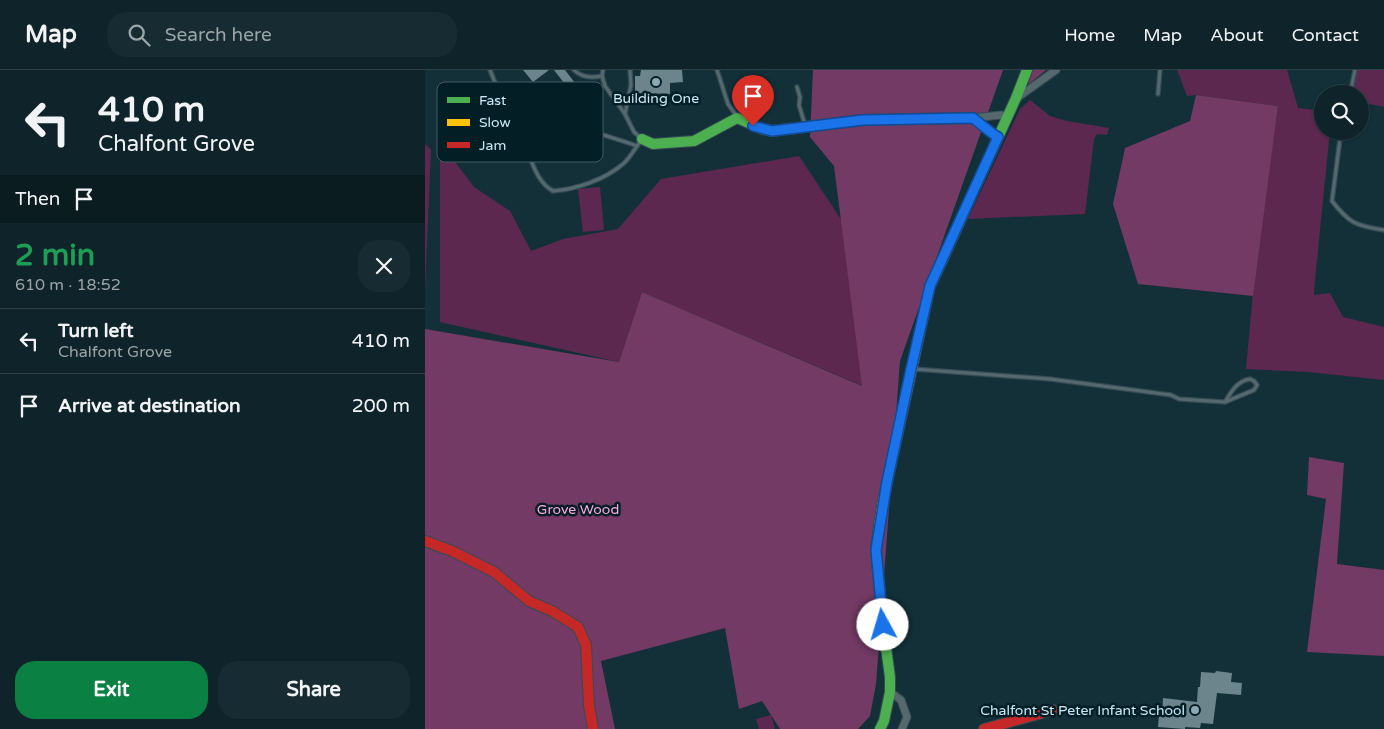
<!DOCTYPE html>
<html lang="en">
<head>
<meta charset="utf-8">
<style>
  body { margin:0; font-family:"Varela Round",sans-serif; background:#172c32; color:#f1f3f6; height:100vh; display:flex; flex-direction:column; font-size:19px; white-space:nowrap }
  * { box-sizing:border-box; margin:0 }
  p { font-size:16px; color:#9ba4a8 }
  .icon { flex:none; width:28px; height:28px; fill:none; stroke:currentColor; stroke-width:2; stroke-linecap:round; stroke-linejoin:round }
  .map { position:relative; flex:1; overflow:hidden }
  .panel { display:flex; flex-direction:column; background:#0e242a; width:425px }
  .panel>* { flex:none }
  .guide { background:#0e242a; color:#f1f3f6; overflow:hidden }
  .controls { position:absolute; left:889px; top:15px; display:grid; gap:10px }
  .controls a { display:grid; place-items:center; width:55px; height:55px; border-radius:50%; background:#0e242a; box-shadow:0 1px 4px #0004,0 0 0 1px #2e4147; font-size:25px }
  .pin { position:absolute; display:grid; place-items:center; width:42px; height:42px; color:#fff; margin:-51px -21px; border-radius:50% 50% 50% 0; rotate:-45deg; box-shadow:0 0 5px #0007 }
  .pin .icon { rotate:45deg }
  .me { position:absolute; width:55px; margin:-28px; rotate:354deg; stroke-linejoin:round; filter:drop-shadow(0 0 4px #0008) }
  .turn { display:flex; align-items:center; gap:18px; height:105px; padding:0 15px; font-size:22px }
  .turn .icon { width:65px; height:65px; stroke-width:2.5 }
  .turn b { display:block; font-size:35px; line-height:42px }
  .then { display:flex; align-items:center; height:48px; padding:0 15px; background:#0003; gap:10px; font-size:19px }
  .round { display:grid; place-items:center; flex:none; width:52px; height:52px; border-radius:20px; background:#172c32 }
  .headline { display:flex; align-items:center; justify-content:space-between; height:85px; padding:0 15px }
  h1 { font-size:30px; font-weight:700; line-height:38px; color:#1e9e55 }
  .primary-button { display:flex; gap:10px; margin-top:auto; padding:10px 15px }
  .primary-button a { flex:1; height:58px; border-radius:20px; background:#0b8043; color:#fff; font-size:20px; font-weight:700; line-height:58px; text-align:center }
  .primary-button a+a { background:#172c32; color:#f1f3f6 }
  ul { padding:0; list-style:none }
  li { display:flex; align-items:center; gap:15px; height:65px; padding:0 15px; border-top:1px solid #2e4147 }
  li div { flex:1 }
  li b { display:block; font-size:19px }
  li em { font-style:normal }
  header { display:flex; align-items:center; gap:30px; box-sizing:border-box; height:70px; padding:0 25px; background:#0e242a; border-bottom:1px solid #2e4147 }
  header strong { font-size:24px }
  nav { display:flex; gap:28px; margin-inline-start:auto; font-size:18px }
  .search { width:350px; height:45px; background:#172c32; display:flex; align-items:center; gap:12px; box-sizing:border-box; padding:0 18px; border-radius:20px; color:#9ba4a8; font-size:19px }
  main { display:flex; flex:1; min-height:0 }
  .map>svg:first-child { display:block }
  .green { fill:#5c284f }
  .forest { fill:#723a64 }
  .building { fill:#6c858d }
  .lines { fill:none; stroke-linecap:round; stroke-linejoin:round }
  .lane-casing { stroke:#344c53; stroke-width:5.5 }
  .street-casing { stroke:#344c53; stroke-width:9 }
  .fast-casing { stroke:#344c53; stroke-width:12 }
  .slow-casing { stroke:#344c53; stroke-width:12 }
  .jam-casing { stroke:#344c53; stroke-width:12 }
  .lane { stroke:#55686e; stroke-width:3 }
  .street { stroke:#55686e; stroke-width:7 }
  .fast { stroke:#4caf50; stroke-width:10 }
  .slow { stroke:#ffc107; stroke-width:10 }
  .jam { stroke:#c62828; stroke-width:10 }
  .route-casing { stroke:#114b97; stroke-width:12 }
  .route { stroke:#1a73e8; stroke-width:9 }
  .poi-dot { fill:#8ba9b3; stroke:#041e26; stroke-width:2 }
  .labels { text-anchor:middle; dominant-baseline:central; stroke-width:5; stroke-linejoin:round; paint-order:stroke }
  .poi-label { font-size:14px; fill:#cbeaf5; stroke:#041e26 }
  .park-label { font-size:14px; fill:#fcabdf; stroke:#041e26 }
  .key { fill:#041e26; stroke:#405b64; stroke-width:1 }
  .key-label { font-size:14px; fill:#cbeaf5 }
</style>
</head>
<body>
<header>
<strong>Map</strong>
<div class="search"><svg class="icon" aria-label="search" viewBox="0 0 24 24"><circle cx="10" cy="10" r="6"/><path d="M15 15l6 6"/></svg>Search here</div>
<nav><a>Home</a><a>Map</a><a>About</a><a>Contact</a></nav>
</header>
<main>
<section class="panel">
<div class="guide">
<div class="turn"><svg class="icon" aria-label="left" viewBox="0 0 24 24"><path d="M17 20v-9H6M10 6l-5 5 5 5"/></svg><div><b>410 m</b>Chalfont Grove</div></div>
<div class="then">Then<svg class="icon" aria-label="arrive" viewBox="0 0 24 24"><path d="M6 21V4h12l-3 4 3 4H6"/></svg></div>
</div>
<div class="headline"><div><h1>2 min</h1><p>610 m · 18:52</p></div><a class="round"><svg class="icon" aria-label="close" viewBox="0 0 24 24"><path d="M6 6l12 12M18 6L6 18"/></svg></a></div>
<ul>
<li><svg class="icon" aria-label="left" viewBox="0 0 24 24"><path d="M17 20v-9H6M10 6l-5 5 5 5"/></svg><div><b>Turn left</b><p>Chalfont Grove</p></div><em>410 m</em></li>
<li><svg class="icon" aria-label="arrive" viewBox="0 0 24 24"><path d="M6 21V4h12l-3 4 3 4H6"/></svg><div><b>Arrive at destination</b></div><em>200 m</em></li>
</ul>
<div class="primary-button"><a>Exit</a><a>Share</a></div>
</section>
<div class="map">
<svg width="959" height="659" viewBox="0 0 959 659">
  <rect width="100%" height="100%" fill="#133038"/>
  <g class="green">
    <polygon points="752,0 862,0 873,38 897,41 898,61 905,61 890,210 889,225 905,223 918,247 959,257 959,310 883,302 821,299 830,200 853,36 771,25 762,26"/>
    <polygon points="932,0 959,0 959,37 935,32 935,24 927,24"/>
    <polygon points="605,30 625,46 642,51 684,58 682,65 672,64 669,69 660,144 543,149 595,39"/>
    <polygon points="15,72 49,117 85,141 106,181 138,169 193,159 236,109 374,86 445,193 438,316 217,222 194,292 15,252"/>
    <polygon points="0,74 6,80 0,219"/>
    <polygon points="175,117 179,160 158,162 153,119"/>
    <polygon points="346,645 350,659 334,659 331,649"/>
  </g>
  <g class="forest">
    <polygon points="388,0 578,0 475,291 451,614 445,646 433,659 355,659 337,631 314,639 300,558 176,591 190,659 0,659 0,259 194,292 217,222 437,316 409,96 385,67"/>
    <polygon points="607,0 621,0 603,15"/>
    <polygon points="771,25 853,36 828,226 713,214 688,134 700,78 765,51"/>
    <polygon points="884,387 919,393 912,494 959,500 959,586 882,582 901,429 882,425"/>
  </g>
  <g class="building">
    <polygon points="98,0 124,0 108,12"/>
    <polygon points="129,0 140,0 150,13 143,18"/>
    <polygon points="216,0 257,0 258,12 245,13 245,24 210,23 210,6 215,6"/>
    <polygon points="791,601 807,603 806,612 817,613 816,625 792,623 788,654 776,653 775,658 760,657 760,659 733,657 734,645 737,645 738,628 772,632 773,617 775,617 776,602 790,603"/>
  </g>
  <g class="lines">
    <g class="lane-casing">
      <g id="lane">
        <polyline points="65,0 73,20 70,37 71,41 77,50 89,64 100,67"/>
        <path d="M149,0C156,7 167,8 177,6"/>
        <path d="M178,0L177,6L180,16L200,44L209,62L217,69C211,77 205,88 198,94C179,110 152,119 128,121C114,113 109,98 103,83C99,74 98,66 104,58C110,51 119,45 128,46C140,47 153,55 164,60C180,66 196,70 212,76"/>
        <polyline points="292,0 303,34 311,45"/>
        <polyline points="372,17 375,27 374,35 380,55"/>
        <polyline points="733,24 735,0"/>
        <polyline points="925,24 930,0"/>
        <polyline points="200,44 206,15 205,0"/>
        <path d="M916,61L907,131C924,153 931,156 959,160"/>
        <polyline points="144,72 152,54"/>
        <path d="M489,299L625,309L746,325L754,329L800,332L829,320L832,315L829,311L825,309C812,311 806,322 800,332"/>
      </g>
    </g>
    <g class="street-casing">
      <g id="street">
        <polyline points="592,28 631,0"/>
        <polyline points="573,67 568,65 548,48 576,45 582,47"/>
        <polyline points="465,622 476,630 482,647 477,659"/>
      </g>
    </g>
    <g class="fast-casing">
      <g id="fast">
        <polyline points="217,69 228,74 269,71 312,48 337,59 347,61 438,50 548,48"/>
        <polyline points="517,191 591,28 602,0"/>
        <polyline points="454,456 451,480 458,555 465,607 465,622 459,651 455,659"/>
      </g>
    </g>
    <g class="slow-casing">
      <polyline id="slow" points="454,456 458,431 505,216 517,191"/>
    </g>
    <g class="jam-casing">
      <g id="jam">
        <polyline points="0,471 27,481 69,502 104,531 127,541 153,557 161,575 164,635 168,659"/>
        <polyline points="559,659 628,640"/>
      </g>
    </g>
    <use href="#lane" class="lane"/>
    <use href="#street" class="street"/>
    <use href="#fast" class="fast"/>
    <use href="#slow" class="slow"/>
    <use href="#jam" class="jam"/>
  </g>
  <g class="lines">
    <g class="route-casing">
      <polyline id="route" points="328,56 347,61 438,50 548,48 568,64 573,67 505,216 486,299 462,412 451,480 458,555"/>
    </g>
    <use href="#route" class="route"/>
  </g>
  <g class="poi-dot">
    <circle cx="231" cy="12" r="5"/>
    <circle cx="770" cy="640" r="5"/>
  </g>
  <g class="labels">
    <g class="poi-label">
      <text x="231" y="28">Building One</text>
      <text x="760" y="640" text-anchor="end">Chalfont St Peter Infant School</text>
    </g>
    <g class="park-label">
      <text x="153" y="439">Grove Wood</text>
    </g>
  </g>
  <rect x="12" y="12" width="166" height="80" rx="8" class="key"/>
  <rect x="22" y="27" width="23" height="6" fill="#4caf50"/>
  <rect x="22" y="49" width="23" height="7" fill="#ffc107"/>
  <rect x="22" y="72" width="23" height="6" fill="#c62828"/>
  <g class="key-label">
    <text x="54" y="35">Fast</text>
    <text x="54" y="57">Slow</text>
    <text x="54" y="80">Jam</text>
  </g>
</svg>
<div class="controls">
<a><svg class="icon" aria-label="search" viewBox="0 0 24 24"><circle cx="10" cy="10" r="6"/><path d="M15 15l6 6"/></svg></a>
</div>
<div class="pin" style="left:328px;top:56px;background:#d93025"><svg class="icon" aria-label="arrive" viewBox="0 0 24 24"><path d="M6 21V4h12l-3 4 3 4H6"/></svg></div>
<svg class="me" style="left:458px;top:555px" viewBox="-20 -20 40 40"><circle r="19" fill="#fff"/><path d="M0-13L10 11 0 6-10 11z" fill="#1a73e8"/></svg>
</div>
</main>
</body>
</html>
